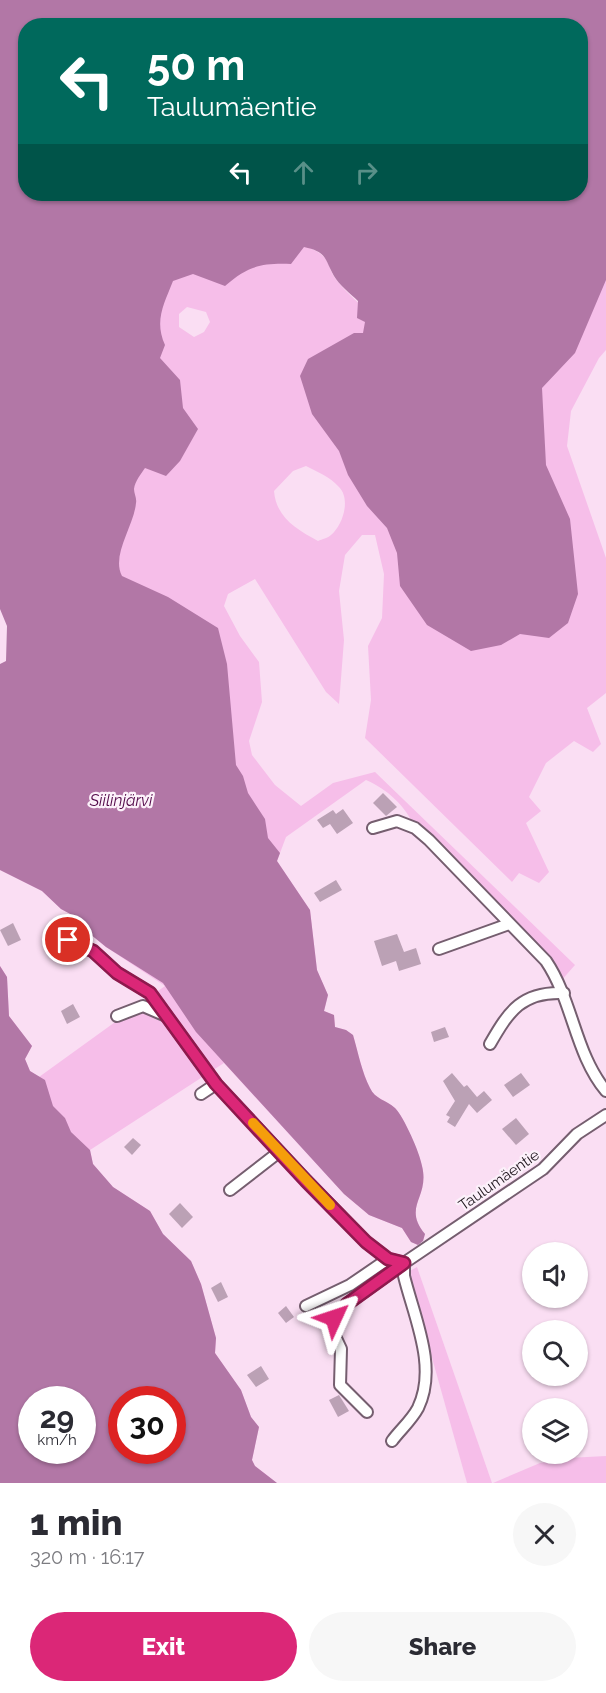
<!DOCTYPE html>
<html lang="en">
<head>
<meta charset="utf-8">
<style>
  body { margin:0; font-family:Raleway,sans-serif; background:#f7f7f7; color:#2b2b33; height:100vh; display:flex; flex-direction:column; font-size:22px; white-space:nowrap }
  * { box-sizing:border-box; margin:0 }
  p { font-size:20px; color:#7c7c81 }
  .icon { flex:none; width:33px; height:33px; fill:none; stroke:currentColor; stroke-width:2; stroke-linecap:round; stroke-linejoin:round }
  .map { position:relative; height:1483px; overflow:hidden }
  .details { display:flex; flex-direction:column; background:#fff; flex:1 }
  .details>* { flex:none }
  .banner { position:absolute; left:18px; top:18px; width:570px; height:183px; border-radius:24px; box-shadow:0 2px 4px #0004; background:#00695c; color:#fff; overflow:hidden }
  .tools { position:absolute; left:522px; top:1242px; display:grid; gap:12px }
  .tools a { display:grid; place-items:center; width:66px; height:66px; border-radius:50%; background:#fff; box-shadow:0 2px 4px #0004; font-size:30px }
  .speed { position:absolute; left:18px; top:1386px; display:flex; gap:12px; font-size:30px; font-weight:700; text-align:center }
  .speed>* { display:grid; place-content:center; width:78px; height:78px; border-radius:50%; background:#fff; box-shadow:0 2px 4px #0004; line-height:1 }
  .speed small { font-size:15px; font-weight:400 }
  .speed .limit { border:9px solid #d22; background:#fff; color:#111 }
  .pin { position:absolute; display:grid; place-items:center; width:51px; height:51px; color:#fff; margin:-26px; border:3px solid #fff; border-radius:50%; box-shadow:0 2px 6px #0007 }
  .me { position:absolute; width:66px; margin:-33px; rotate:48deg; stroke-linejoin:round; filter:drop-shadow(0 0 4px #0008) }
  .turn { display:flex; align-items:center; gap:21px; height:126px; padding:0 30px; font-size:27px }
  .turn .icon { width:78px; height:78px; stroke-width:2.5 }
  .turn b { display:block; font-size:42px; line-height:51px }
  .lanes { display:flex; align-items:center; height:57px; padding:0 30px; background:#0003; justify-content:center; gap:30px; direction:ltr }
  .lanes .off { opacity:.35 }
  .round { display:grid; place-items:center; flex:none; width:63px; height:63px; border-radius:32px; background:#f7f7f7 }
  .summary { display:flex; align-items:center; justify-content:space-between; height:102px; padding:0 30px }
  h1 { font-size:36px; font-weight:800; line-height:45px }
  .cta { display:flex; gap:12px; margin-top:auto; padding:12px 30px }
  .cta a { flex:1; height:69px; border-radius:36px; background:#db2777; color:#fff; font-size:24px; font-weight:800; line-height:69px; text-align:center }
  .cta a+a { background:#f7f7f7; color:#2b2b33 }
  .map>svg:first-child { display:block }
  .green { fill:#f6bee9; fill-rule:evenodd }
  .water { fill:#b277a6; fill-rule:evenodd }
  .building { fill:#bba1b5 }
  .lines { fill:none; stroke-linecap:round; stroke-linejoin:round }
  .street-casing { stroke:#755e6f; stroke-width:14 }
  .street { stroke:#fff; stroke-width:10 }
  .route-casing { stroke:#8e194d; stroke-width:15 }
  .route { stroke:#db2777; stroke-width:10 }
  .slow { stroke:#f59e0b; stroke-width:10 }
  .labels { text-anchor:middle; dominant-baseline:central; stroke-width:4.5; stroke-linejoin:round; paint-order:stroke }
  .street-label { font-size:15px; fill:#1f161d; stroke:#fcf1fa }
  .water-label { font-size:16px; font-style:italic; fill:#530949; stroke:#fcf1fa }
</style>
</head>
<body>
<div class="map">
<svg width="606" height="1483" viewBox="0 0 606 1483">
  <rect width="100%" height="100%" fill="#fadef3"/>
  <g class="green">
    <path d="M606,0V350L599,358L571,411L567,446L606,558V693L587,708L601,744L593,752L574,741L546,763L529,797L541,811L526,823L549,872L539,883L519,873L512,882L365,738L371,700L368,646L382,618L384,574L375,535H362L345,555L339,591L344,640L339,704L326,692L255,579L228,594L224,606L240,636L259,662L262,702L249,741L252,755L275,785L301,806L333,783L375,772L575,965L560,982L415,828C406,806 387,789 366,780L286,837L277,861L310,910L317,970L328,995L324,1011L334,1015L335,1027L346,1030L353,1035C358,1052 362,1072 370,1088C375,1099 386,1100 395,1108C404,1117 419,1153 422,1166C430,1198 402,1206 425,1234L423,1241L418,1245L411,1242L402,1228L369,1215L344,1194L224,1063L90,1150L93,1164L113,1187L150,1211L163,1234L191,1261L201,1284L216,1338L215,1353L241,1390L251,1417L259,1427L252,1460L255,1466L277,1483H235L21,1091L0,966L7,977L9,1016L32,1046L25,1059L30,1071L39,1077L165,986L106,947L84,929L74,916L61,909L42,891L0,870V837L115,603L78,343L303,194L312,249C331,258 326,264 335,278C346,293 363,306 376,320L580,194V26ZM187,307L206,312L210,322L204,332L194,337L179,327V314ZM306,466C318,472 330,477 339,487C351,499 343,525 331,535C328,538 322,539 318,541C296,529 276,517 274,491L293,471Z"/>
    <polygon points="417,1267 492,1483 467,1483 408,1272"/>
    <polygon points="606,1456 606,1483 493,1483 540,1463 568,1458"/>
  </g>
  <g class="water">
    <path d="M0,0H606V280L575,353L542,388L546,465L570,519L578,594L568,623L549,638L520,634L501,645L471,651L427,625L400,586L397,553L387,528L367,506L348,475L339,451L312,414L300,376L308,359L354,333H363L365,322L357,318L358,301C351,294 339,285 334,276C324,258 327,252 304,247L291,264C261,263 248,266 225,286L193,274L173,281C164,304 154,321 165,345L160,358L180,380L183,408L198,429L180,461L166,476L145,468C141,474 135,481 134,489C134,494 137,498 136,503C134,526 111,555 122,576L168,597L218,628L227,664L236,765L243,776L248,793L265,819L268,838L280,853L277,861L310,910L317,970L328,995L324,1011L334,1015L335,1027L346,1030L353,1035C358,1052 362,1073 370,1088C375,1099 386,1100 395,1108C404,1117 420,1153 422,1166C430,1198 402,1206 425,1234L423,1241L418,1245L411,1242L402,1228L369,1215L344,1194L196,1032L163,983L106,947L84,929L74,916L61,909L42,891L0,870V664L6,661L7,626L0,609ZM26,26H580V194H26Z"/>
    <path d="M0,966L7,977L9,1016L32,1046L25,1059L30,1071L45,1080L53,1106L65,1118L71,1132L90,1150L93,1164L113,1187L150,1211L163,1234L191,1261L201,1284L216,1338L215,1353L241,1390L251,1417L259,1427L252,1460L255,1466L277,1483H0ZM32,1400H82V1450H32ZM122,1400H172V1450H122Z"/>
  </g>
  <g class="building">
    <polygon points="383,793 397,807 386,816 373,803"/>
    <polygon points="343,809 353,823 337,834 330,824 323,828 317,820 333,810 336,814"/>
    <polygon points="336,880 342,890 320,902 314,893"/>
    <polygon points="13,923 21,940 8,946 0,930"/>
    <polygon points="397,934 404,952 416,948 421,964 399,971 396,961 382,966 374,941"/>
    <polygon points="73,1004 80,1017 67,1024 61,1011"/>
    <polygon points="445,1027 449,1037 434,1042 431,1032"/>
    <polygon points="452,1073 464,1087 467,1085 477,1097 484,1091 492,1100 477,1113 469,1104 455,1127 447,1122 450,1117 446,1115 455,1101 443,1081"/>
    <polygon points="521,1073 530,1085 513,1097 504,1085"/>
    <polygon points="516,1118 529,1134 516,1145 502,1129"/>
    <polygon points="133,1138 141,1145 132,1155 124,1147"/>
    <polygon points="180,1203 193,1217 182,1228 169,1214"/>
    <polygon points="221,1282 228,1297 218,1302 211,1288"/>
    <polygon points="286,1306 294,1317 286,1323 278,1313"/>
    <polygon points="261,1366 269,1379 256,1387 247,1375"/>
    <polygon points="339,1395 349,1411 338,1417 329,1400"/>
  </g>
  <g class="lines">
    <g class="street-casing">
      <g id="street">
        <path d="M373,828L397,821L415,828L429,840L546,961C573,1001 575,1054 606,1091"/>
        <path d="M53,943L68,941L93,951L117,973L150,993L216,1084L307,1181L366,1242L388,1259L404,1263V1276C414,1317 438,1367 418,1408C411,1421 400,1430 392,1441"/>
        <polyline points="439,949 509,924"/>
        <polyline points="117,1016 143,1006 164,1015"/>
        <path d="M490,1044C509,1011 522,991 564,993"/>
        <polyline points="201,1094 216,1084"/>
        <polyline points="230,1190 279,1152"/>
        <polyline points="306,1306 350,1285 388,1259"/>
        <polyline points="367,1412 340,1385 341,1349 333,1332 334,1318 347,1304 404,1263 543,1169 577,1134 606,1115"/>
      </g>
    </g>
    <use href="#street" class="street"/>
  </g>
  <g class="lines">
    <g class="route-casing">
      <polyline id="route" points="68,940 93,951 117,973 150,993 216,1084 306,1181 366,1242 388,1259 404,1263 347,1304 334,1318"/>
    </g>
    <use href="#route" class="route"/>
    <polyline class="slow" points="253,1123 330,1205"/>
  </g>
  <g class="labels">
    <g class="street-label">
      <text transform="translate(499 1180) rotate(-35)">Taulumäentie</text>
    </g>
    <g class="water-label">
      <text x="121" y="800">Siilinjärvi</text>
    </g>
  </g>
</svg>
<div class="tools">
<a><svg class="icon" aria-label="sound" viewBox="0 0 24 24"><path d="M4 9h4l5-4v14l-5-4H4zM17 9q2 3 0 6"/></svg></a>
<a><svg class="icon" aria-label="search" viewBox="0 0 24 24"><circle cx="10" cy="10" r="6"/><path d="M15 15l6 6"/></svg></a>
<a><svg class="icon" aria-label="layers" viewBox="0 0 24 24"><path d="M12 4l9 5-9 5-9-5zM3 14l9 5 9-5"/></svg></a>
</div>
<div class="speed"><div>29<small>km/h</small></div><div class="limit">30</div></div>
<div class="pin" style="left:68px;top:940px;background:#d93025"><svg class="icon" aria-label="arrive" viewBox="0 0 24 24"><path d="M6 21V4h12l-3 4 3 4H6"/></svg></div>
<svg class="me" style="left:334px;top:1318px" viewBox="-20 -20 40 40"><path d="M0-17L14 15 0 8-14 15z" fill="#db2777" stroke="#fff" stroke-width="4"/></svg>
<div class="banner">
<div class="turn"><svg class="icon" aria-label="left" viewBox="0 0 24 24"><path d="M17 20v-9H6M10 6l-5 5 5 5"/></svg><div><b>50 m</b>Taulumäentie</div></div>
<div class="lanes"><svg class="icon" aria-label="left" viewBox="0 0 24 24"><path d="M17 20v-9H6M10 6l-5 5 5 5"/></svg><svg class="icon off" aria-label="ahead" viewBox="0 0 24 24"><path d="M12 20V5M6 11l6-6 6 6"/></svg><svg class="icon off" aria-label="right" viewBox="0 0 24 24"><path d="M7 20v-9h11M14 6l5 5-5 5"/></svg></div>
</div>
</div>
<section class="details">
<div class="summary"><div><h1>1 min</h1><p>320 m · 16:17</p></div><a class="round"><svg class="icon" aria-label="close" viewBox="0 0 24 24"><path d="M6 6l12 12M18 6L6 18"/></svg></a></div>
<div class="cta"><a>Exit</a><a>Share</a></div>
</section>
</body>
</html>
